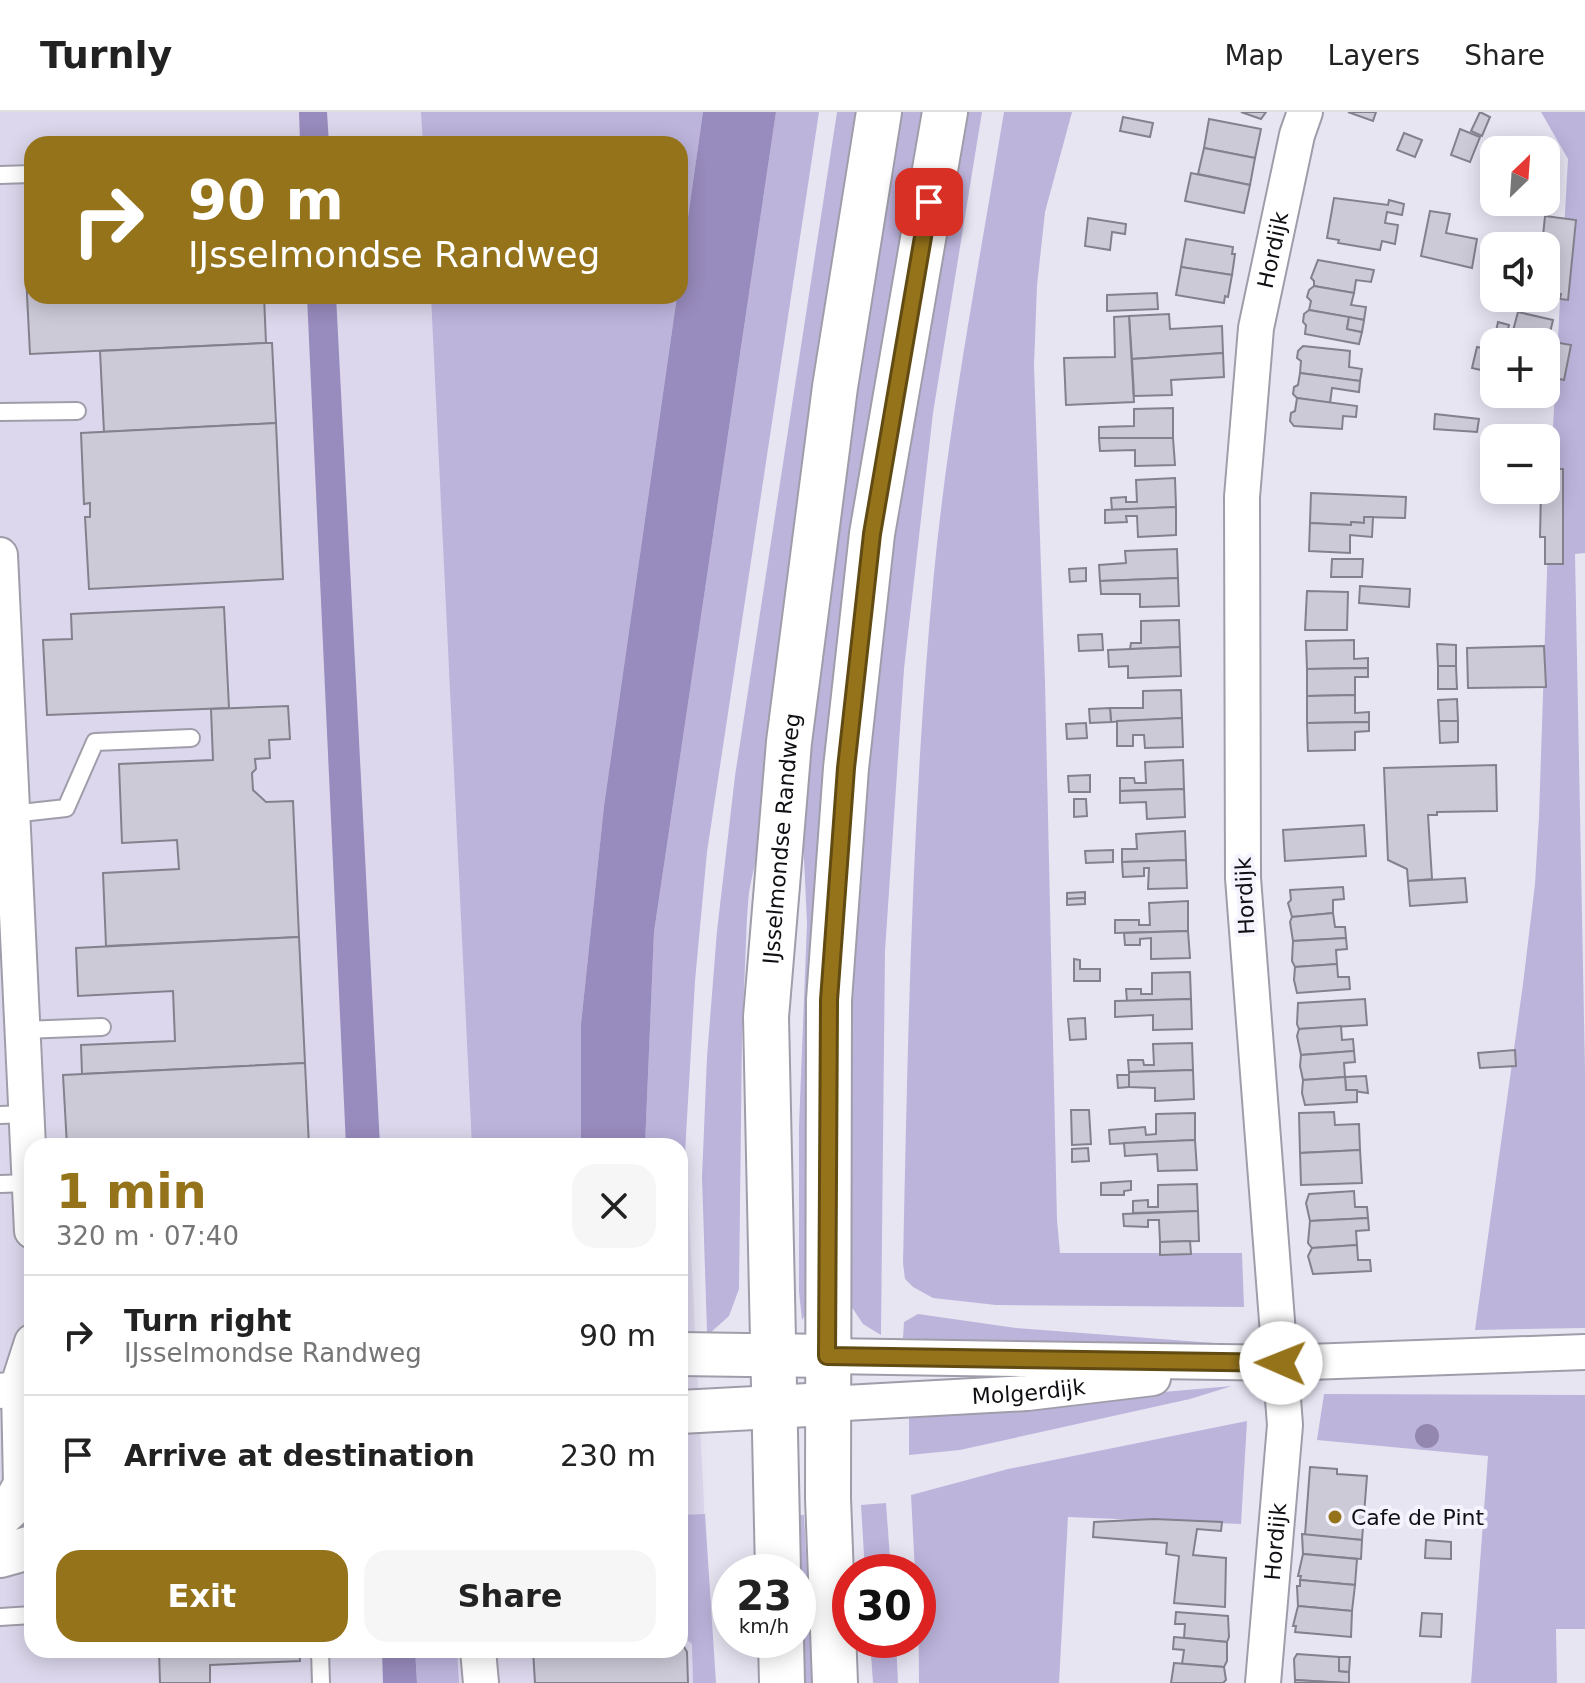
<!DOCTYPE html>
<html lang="en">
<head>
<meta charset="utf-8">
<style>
  body { margin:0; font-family:"DejaVu Sans",sans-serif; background:#f6f6f6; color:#222; height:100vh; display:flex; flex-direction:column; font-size:30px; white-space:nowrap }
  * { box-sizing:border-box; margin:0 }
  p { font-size:26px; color:#767676 }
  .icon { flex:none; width:44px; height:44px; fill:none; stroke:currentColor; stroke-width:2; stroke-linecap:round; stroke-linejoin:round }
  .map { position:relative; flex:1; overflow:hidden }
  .side { position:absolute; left:24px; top:1026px; width:664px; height:520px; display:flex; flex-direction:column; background:#fff; border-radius:24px; box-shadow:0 4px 20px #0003 }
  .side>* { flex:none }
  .top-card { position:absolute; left:24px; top:24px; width:664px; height:168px; border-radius:24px; box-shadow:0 4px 20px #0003; background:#95731b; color:#fff; overflow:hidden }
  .needle { width:52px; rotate:25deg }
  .buttons { position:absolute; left:1480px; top:24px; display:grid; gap:16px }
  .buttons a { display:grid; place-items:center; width:80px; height:80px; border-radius:16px; background:#fff; box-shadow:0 4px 20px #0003; font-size:40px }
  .speed { position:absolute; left:712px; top:1442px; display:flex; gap:16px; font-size:40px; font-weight:700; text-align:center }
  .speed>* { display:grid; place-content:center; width:104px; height:104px; border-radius:50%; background:#fff; box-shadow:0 4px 20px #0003; line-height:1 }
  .speed small { font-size:20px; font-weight:400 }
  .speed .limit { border:12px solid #d22; background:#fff; color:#111 }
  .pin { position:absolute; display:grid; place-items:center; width:68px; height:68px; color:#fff; margin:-34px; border-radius:16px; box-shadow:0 4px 12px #0006 }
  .me { position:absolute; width:88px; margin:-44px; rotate:271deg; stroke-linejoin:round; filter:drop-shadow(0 0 6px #0008) }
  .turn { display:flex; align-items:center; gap:28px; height:168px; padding:0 32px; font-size:36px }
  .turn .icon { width:104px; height:104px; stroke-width:2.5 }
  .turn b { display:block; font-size:56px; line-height:68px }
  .round { display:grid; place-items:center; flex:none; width:84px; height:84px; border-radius:24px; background:#f6f6f6 }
  .head { display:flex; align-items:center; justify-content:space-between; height:136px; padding:0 32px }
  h1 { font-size:48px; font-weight:600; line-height:60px; color:#95731b }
  .cta { display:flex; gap:16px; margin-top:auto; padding:16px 32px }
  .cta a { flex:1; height:92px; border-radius:24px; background:#95731b; color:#fff; font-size:32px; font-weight:600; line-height:92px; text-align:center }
  .cta a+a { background:#f6f6f6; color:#222 }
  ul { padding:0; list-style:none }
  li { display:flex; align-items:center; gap:24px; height:120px; padding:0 32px; border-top:2px solid #e0e0e0 }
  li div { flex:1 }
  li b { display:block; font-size:30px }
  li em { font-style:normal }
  header { display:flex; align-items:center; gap:48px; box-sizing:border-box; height:112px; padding:0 40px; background:#fff; border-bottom:2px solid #e0e0e0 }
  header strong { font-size:38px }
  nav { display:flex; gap:44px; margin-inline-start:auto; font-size:28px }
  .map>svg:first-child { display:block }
  .built { fill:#dcd7ec; fill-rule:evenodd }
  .green { fill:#bdb4dc }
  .water { fill:#988bbd }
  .building { fill:#cdcad8; stroke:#84818e; stroke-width:2 }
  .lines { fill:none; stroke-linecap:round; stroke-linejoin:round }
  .service-casing { stroke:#a09daa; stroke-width:20 }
  .minor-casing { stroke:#a09daa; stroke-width:38 }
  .tertiary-casing { stroke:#a09daa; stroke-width:46 }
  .secondary-casing { stroke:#a09daa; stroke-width:48 }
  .service { stroke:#fff; stroke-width:16 }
  .minor { stroke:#fff; stroke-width:34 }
  .tertiary { stroke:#fff; stroke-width:42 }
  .secondary { stroke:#fff; stroke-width:44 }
  .tree { fill:#9387b0 }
  .route-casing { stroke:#614b12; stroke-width:20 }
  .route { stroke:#95731b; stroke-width:14 }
  .poi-dot { fill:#95731b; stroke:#f5f3fe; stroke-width:3 }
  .labels { text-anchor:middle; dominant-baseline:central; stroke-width:8; stroke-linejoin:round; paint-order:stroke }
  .street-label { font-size:22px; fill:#100f14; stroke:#f5f3fe }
  .poi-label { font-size:22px; fill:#100f14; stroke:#f5f3fe; text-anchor:start }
</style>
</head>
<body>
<header>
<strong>Turnly</strong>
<nav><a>Map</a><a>Layers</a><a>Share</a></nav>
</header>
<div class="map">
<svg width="1585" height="1571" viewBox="0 0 1585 1571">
  <rect width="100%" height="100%" fill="#e8e5f3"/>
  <path class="built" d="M0,0H803L737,416L681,947L704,1391L708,1571H0ZM32,32H680V184H32ZM32,1034H680V1538H32Z"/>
  <g class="green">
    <polygon points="421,0 703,0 680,162 680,32 423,32"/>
    <polygon points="776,0 819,0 707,740 695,869 683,1075 686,1202 680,1202 680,1034 645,1034 654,820"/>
    <polygon points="837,0 862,0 766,698 749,780 747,805 742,926 739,1177 729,1204 709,1222 707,1220 702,1065 707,945 717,819 735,664"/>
    <polygon points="896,0 921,0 854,439 808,1199 802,1208 799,1180 799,1014 807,811 802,705 805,645"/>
    <polygon points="954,0 982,0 933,301 904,557 885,839 881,1223 863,1212 847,1188 844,985 877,515"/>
    <path d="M1004,0H1072L1045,100L1037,174L1034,254L1045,569L1057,1108L1060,1141H1242L1244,1195L996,1193L933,1186L913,1175L905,1167L903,1151C908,921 912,690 934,461C949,307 979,153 1004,0Z"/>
    <polygon points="1541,0 1585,0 1585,441 1575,442 1585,958 1585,1216 1475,1218 1523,872 1535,772 1539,705 1550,368 1568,47"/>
    <polygon points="431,184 677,184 604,694 581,912 581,1034 472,1034"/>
    <polygon points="918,1202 1016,1216 1227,1232 1228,1239 1168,1242 903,1226 904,1210"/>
    <polygon points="1232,1274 1190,1287 960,1338 909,1343 909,1302"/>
    <polygon points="1324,1282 1585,1283 1585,1517 1556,1517 1557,1571 1471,1571 1488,1344 1317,1328"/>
    <polygon points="1247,1309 1241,1412 1068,1405 1059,1571 919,1571 918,1460 915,1460 911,1383 1008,1357"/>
    <polygon points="886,1391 891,1460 865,1460 861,1393"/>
    <polygon points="705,1402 716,1571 693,1571 692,1532 680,1522 680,1403"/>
    <polygon points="792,1403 804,1403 813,1571 802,1571 798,1460"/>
    <polygon points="870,1528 896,1528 898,1571 873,1571"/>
    <polygon points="415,1538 457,1538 459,1571 417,1571"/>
  </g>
  <g class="water">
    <polygon points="299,0 327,0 329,32 300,32"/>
    <polygon points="703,0 776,0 654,820 645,1034 581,1034 581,912 604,694 677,184 680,184 680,161"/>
    <polygon points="307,184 336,184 380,1034 346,1034"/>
    <polygon points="382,1538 415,1538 417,1571 383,1571"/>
  </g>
  <g class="building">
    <polygon points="1241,0 1266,0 1261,7"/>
    <polygon points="1348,0 1376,0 1373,9"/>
    <polygon points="1480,0 1490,5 1482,24 1471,19"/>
    <polygon points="1123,5 1153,11 1150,25 1120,19"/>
    <polygon points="1209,7 1261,17 1255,46 1204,36"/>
    <polygon points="1460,17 1480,25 1470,50 1451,43"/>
    <polygon points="1404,21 1422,28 1415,45 1397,38"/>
    <polygon points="1204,36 1255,46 1250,73 1198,62"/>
    <polygon points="1191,61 1250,73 1244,101 1185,89"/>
    <polygon points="1334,86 1388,93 1389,88 1404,92 1402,103 1387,100 1385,111 1398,113 1395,132 1382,129 1380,138 1338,131 1339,128 1327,126"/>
    <polygon points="1430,99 1450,102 1446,121 1477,127 1472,156 1421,144"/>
    <polygon points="1545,104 1576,108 1568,188 1560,187 1561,182 1546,180 1546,134 1542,134"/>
    <polygon points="1088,106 1126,112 1125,122 1112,120 1110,138 1085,134"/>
    <polygon points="1186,127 1233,135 1232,142 1235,142 1232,163 1181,155"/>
    <polygon points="1318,148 1374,158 1371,170 1356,168 1354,181 1314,174 1314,169 1311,166"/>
    <polygon points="1181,155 1232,163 1228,185 1225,184 1224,191 1176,183"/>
    <polygon points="32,162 32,184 264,184 266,231 30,242 26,163"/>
    <polygon points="1314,174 1354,181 1351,193 1366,195 1364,208 1309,198 1311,189 1307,185 1309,178"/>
    <polygon points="1157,181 1158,197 1107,199 1107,183"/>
    <polygon points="1309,198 1349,205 1347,217 1362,220 1359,232 1305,222 1306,213 1303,210 1304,202"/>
    <polygon points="1518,200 1553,208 1548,229 1571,233 1564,268 1546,264 1546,230 1510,230"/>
    <polygon points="1169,202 1170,217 1222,214 1223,241 1132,247 1129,204"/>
    <polygon points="1129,204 1134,290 1066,293 1064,246 1115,245 1114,205"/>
    <polygon points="1349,205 1364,208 1362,220 1347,217"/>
    <polygon points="1498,210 1509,213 1505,230 1494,230 1494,261 1472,256 1477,235 1492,238"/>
    <polygon points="266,231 272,231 276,311 104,320 100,239"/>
    <polygon points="1303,234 1350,239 1349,255 1362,257 1360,269 1300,261 1301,249 1297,246 1298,239"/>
    <polygon points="1223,241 1224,265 1171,268 1172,283 1134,284 1132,247"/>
    <polygon points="1300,261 1360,269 1359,280 1332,276 1330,291 1297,286 1293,282 1294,275 1298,273"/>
    <polygon points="1297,286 1357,294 1356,305 1343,304 1342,317 1294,314 1290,309 1291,301 1295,299"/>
    <polygon points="1173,296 1173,326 1099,326 1099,315 1134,314 1134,297"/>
    <polygon points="1435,302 1479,307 1477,320 1434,317"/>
    <polygon points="276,311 283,467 89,477 85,405 90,405 90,391 84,392 81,321"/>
    <polygon points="1099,326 1173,326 1175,353 1135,354 1135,338 1100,339"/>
    <polygon points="1546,357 1563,357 1563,452 1545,452 1545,425 1540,425 1541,378 1546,378"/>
    <polygon points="1175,366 1176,395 1112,398 1111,386 1126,385 1126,390 1137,390 1136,368"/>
    <polygon points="1311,381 1406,385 1405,406 1364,405 1364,411 1351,410 1351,413 1310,411"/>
    <polygon points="1176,395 1176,423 1138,425 1137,404 1126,404 1127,410 1105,411 1105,398"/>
    <polygon points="1364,405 1373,405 1372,425 1350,423 1350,441 1309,439 1310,411 1351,413 1351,410 1364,411"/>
    <polygon points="1177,437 1178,466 1100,469 1099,453 1126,451 1125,439"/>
    <polygon points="1332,447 1363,447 1362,465 1331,465"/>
    <polygon points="1086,456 1086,469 1070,470 1069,457"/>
    <polygon points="1178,466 1179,494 1140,495 1140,482 1101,482 1100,469"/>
    <polygon points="1360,474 1410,477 1409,495 1359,491"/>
    <polygon points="1307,479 1348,480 1347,518 1305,518"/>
    <polygon points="224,495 229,596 47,603 43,528 72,527 71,502"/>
    <polygon points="1179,508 1180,535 1130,537 1131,531 1141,531 1141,509"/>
    <polygon points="1102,522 1103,538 1079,539 1078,523"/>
    <polygon points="1354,528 1354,547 1368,546 1368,556 1307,557 1306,529"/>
    <polygon points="1437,532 1456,533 1456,554 1438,554"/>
    <polygon points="1544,534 1546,575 1468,576 1467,536"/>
    <polygon points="1180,535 1181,564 1128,566 1128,554 1109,555 1108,538"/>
    <polygon points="1438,554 1456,554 1457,577 1438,577"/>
    <polygon points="1368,556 1368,565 1355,565 1355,583 1307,584 1307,557"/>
    <polygon points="1181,578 1182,606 1111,610 1110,596 1143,596 1143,579"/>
    <polygon points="1355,583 1355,601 1369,600 1369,610 1307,611 1307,584"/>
    <polygon points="1457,587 1458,609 1439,609 1438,588"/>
    <polygon points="288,594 290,627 269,628 270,646 255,647 256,657 252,661 253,678 266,690 293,689 299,825 106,834 103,761 179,757 177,728 122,731 119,652 213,648 211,597"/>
    <polygon points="1110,596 1111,610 1090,611 1089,597"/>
    <polygon points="1182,606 1183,635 1145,636 1144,623 1133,623 1133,634 1117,634 1117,609"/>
    <polygon points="1439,609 1458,609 1458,630 1440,631"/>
    <polygon points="1369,610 1369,619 1355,620 1355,638 1308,639 1307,611"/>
    <polygon points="1086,611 1087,626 1067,627 1066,612"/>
    <polygon points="1183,648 1184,677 1120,679 1120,666 1134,666 1135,671 1146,671 1145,650"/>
    <polygon points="1496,653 1497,699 1437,700 1437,703 1428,703 1432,767 1408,769 1407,757 1388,748 1384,656"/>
    <polygon points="1090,663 1090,680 1069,680 1068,664"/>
    <polygon points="1184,677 1185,705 1147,707 1146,690 1120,691 1120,679"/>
    <polygon points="1074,687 1086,687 1087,704 1074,705"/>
    <polygon points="1364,713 1366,744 1285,749 1283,718"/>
    <polygon points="1185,719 1186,748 1122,750 1122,737 1137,737 1136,722"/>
    <polygon points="1113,738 1113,750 1086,751 1085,739"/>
    <polygon points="1186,748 1187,776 1148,777 1149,756 1144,756 1144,764 1123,765 1122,750"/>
    <polygon points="1465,766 1467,790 1410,794 1408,769"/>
    <polygon points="1343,775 1344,787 1333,788 1333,801 1292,805 1288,791 1291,788 1290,778"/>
    <polygon points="1085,780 1085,786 1067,787 1067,781"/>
    <polygon points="1085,786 1085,792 1067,793 1067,787"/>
    <polygon points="1188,789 1188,819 1115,821 1115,808 1139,808 1139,813 1150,813 1149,791"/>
    <polygon points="1333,801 1335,815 1345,815 1346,826 1293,829 1290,810 1292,805"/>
    <polygon points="1188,819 1190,846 1151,847 1151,826 1140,827 1140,833 1125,833 1124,821"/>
    <polygon points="299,825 305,951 82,962 81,933 175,929 173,879 78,884 76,836"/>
    <polygon points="1346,826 1347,837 1336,838 1337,852 1295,855 1292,849 1293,829"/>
    <polygon points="1074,847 1080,848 1080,857 1100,857 1100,869 1074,869"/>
    <polygon points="1337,852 1338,865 1349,865 1350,877 1297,881 1294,868 1295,855"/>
    <polygon points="1190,860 1191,887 1127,889 1126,877 1141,877 1141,882 1152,882 1152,861"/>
    <polygon points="1191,887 1192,917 1153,918 1153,903 1115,905 1115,889"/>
    <polygon points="1365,887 1367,913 1299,917 1297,912 1298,891"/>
    <polygon points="1085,906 1086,927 1070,928 1068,907"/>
    <polygon points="1341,914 1342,928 1353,927 1354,939 1301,943 1297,924 1299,917"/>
    <polygon points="1192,931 1193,958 1129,960 1128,948 1143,948 1144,953 1154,953 1153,932"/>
    <polygon points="1515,938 1516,954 1480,956 1478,941"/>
    <polygon points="1354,939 1355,950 1344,951 1345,965 1303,968 1300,954 1301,943"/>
    <polygon points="305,951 309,1034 67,1034 63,963"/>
    <polygon points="1193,958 1194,987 1155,989 1155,976 1129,975 1129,960"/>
    <polygon points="1117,963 1129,963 1129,975 1118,976"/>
    <polygon points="1366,964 1368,981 1346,978 1345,965"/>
    <polygon points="1345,965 1346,978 1357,978 1357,990 1305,993 1302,981 1303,968"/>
    <polygon points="1071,998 1089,998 1091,1032 1072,1033"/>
    <polygon points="1334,1000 1335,1013 1359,1012 1360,1038 1300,1041 1299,1001"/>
    <polygon points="1195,1001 1195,1028 1110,1032 1109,1018 1145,1015 1146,1023 1156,1022 1156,1002"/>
    <polygon points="1195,1028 1197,1058 1158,1059 1157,1042 1125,1044 1124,1031"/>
    <polygon points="1088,1036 1089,1049 1072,1050 1072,1037"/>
    <polygon points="1360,1038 1362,1071 1301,1073 1300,1041"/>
    <polygon points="1131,1069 1131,1078 1124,1079 1124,1083 1101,1083 1101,1071"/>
    <polygon points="1197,1072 1198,1099 1133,1101 1133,1089 1148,1088 1148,1095 1158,1095 1158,1073"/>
    <polygon points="1354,1079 1355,1095 1367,1095 1368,1106 1310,1109 1306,1091 1309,1082"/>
    <polygon points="1198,1099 1199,1129 1160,1130 1159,1108 1148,1108 1148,1115 1124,1114 1123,1102"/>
    <polygon points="1368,1106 1369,1118 1356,1119 1357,1133 1312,1136 1308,1131 1310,1109"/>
    <polygon points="1190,1129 1191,1142 1160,1143 1160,1130"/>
    <polygon points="1357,1133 1358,1148 1370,1148 1371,1159 1313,1162 1308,1144 1312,1136"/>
    <polygon points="1310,1355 1337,1357 1337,1362 1367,1364 1362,1428 1305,1423"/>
    <polygon points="1154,1407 1222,1410 1221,1419 1197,1417 1193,1443 1226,1446 1225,1495 1174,1491 1179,1444 1166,1442 1167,1431 1093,1425 1094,1410"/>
    <polygon points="1302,1422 1362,1428 1361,1447 1303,1442"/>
    <polygon points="1426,1428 1451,1430 1451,1447 1425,1446"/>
    <polygon points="1303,1442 1357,1447 1355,1473 1300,1468 1301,1464 1298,1464"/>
    <polygon points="1300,1468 1355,1473 1352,1499 1298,1494 1297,1474 1300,1474"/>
    <polygon points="1298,1494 1352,1499 1351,1525 1295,1520 1296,1514 1293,1514"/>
    <polygon points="1176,1500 1228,1504 1229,1525 1227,1530 1184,1526 1185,1512 1175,1512"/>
    <polygon points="1422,1501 1442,1502 1441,1525 1420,1524"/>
    <polygon points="1174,1525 1227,1530 1227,1549 1224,1555 1182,1552 1184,1538 1173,1537"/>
    <polygon points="680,1528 687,1540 688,1571 535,1571 533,1538 680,1538"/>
    <polygon points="159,1538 299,1538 300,1549 210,1553 210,1571 160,1571"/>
    <polygon points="1297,1542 1339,1545 1339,1559 1349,1560 1349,1571 1295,1568 1294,1547"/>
    <polygon points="1339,1545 1350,1545 1349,1560 1339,1559"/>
    <polygon points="1174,1551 1224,1555 1226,1568 1223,1571 1171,1571"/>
    <polygon points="1295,1568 1345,1571 1295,1571"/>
  </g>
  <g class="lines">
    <g class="service-casing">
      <g id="service">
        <polyline points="0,63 32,62"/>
        <polyline points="0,300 77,299"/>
        <polyline points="12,702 66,696 95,630 191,626"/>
        <polyline points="23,918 102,915"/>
        <polyline points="0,1003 26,1002"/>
        <polyline points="0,1072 30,1071"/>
        <polyline points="0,1505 32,1503"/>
        <polyline points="320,1538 321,1571"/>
      </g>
    </g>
    <g class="minor-casing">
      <g id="minor">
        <polyline points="0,443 32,1119"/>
        <polyline points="827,1244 1281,1251 1585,1240"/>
        <polyline points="0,1279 23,1276 21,1264 32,1230"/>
        <path id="s1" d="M827,1292L1027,1281L1153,1266"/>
        <polyline points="478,1538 481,1571"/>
        <path id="s2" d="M1263,1571L1285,1313L1243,766L1242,385L1256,216L1297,23L1305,0"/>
      </g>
    </g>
    <g class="tertiary-casing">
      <g id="tertiary">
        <polyline points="680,1242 827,1244"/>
        <polyline points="680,1300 827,1292"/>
        <polyline points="0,1404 16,1389 25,1373 23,1276 32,1275"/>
        <polyline points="0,1444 32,1435"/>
      </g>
    </g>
    <g class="secondary-casing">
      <g id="secondary">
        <path id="s3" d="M778,1460L766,905L789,630L835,275L879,0"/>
        <polyline points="781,1528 782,1571"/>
        <polyline points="835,1571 828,1386 829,888 846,656 872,422 945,0"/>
      </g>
    </g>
    <use href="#service" class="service"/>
    <use href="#minor" class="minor"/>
    <use href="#tertiary" class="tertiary"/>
    <use href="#secondary" class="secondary"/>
  </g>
  <circle class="tree" cx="1427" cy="1324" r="12"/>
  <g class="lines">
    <g class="route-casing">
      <polyline id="route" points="929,90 872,422 846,656 829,888 827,1244 1281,1251"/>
    </g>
    <use href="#route" class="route"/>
  </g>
  <circle class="poi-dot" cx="1335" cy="1405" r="8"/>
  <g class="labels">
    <g class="street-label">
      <text stroke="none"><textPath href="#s2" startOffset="1438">Hordijk</textPath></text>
      <text stroke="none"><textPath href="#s3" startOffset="734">IJsselmondse Randweg</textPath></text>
      <text transform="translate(1245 784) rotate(-93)">Hordijk</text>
      <text stroke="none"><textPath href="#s1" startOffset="202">Molgerdijk</textPath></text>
      <text stroke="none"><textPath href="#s2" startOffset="142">Hordijk</textPath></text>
    </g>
    <g class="poi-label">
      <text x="1351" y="1405">Cafe de Pint</text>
    </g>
  </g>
</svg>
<div class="buttons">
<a><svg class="needle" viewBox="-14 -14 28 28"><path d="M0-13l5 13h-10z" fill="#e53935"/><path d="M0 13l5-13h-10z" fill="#767676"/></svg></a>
<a><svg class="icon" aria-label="sound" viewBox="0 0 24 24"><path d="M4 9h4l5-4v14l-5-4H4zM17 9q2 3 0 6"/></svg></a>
<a>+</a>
<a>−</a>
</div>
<div class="speed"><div>23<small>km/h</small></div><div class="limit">30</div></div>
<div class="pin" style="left:929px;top:90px;background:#d93025"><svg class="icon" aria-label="arrive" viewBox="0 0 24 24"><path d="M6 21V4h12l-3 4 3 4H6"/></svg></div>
<svg class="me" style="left:1281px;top:1251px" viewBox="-20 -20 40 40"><circle r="19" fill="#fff"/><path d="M0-13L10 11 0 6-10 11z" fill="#95731b"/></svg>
<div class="top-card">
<div class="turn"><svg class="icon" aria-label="right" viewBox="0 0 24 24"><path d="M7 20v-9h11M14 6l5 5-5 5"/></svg><div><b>90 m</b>IJsselmondse Randweg</div></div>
</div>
<section class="side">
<div class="head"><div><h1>1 min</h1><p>320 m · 07:40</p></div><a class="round"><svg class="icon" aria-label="close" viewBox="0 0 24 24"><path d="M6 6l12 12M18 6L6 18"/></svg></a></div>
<ul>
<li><svg class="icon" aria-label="right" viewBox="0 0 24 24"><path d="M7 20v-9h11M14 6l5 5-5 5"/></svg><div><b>Turn right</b><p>IJsselmondse Randweg</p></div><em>90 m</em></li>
<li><svg class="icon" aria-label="arrive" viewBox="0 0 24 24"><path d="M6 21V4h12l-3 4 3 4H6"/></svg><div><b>Arrive at destination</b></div><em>230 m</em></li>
</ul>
<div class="cta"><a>Exit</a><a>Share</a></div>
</section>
</div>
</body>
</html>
